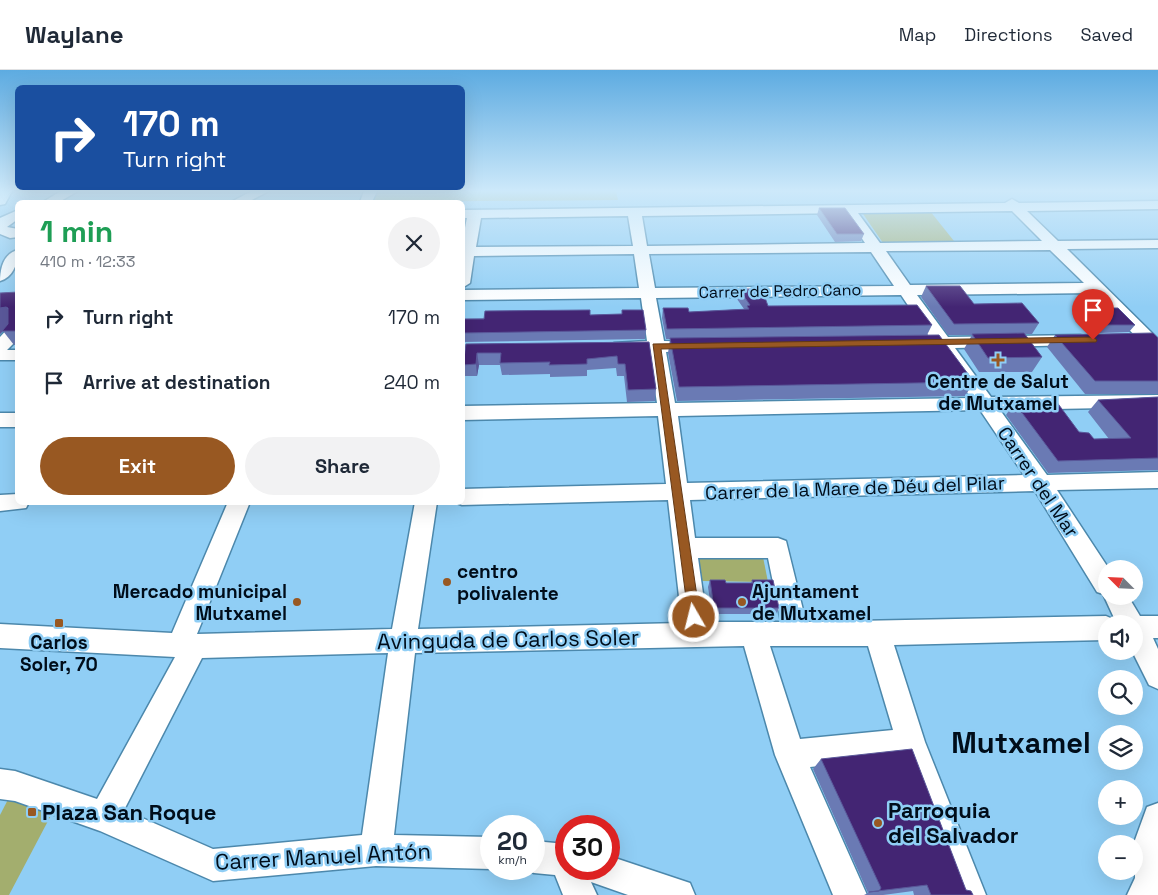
<!DOCTYPE html>
<html lang="en">
<head>
<meta charset="utf-8">
<style>
  body { margin:0; font-family:"Space Grotesk",sans-serif; background:#f2f2f3; color:#1f2937; height:100vh; display:flex; flex-direction:column; font-size:19px; white-space:nowrap }
  * { box-sizing:border-box; margin:0 }
  p { font-size:16px; color:#747a83 }
  .icon { flex:none; width:28px; height:28px; fill:none; stroke:currentColor; stroke-width:2; stroke-linecap:round; stroke-linejoin:round }
  .map { position:relative; flex:1; overflow:hidden }
  .sheet { position:absolute; left:15px; top:130px; width:450px; height:305px; display:flex; flex-direction:column; background:#fff; border-radius:8px; box-shadow:0 5px 20px #0002 }
  .sheet>* { flex:none }
  .hud { position:absolute; left:15px; top:15px; width:450px; height:105px; border-radius:8px; box-shadow:0 5px 20px #0002; background:#1a4fa0; color:#fff; overflow:hidden }
  .needle { width:32px; rotate:294deg }
  .buttons { position:absolute; left:1098px; top:490px; display:grid; gap:10px }
  .buttons a { display:grid; place-items:center; width:45px; height:45px; border-radius:50%; background:#fff; box-shadow:0 5px 20px #0002; font-size:25px }
  .speed { position:absolute; left:480px; top:745px; display:flex; gap:10px; font-size:25px; font-weight:700; text-align:center }
  .speed>* { display:grid; place-content:center; width:65px; height:65px; border-radius:50%; background:#fff; box-shadow:0 5px 20px #0002; line-height:1 }
  .speed small { font-size:12px; font-weight:400 }
  .speed .limit { border:8px solid #d22; background:#fff; color:#111 }
  .pin { position:absolute; display:grid; place-items:center; width:42px; height:42px; color:#fff; margin:-51px -21px; border-radius:50% 50% 50% 0; rotate:-45deg; box-shadow:0 0 5px #0007 }
  .pin .icon { rotate:45deg }
  .me { position:absolute; width:55px; margin:-28px; rotate:352deg; stroke-linejoin:round; filter:drop-shadow(0 0 4px #0008) }
  .turn { display:flex; align-items:center; gap:18px; height:105px; padding:0 25px; font-size:22px }
  .turn .icon { width:65px; height:65px; stroke-width:2.5 }
  .turn b { display:block; font-size:35px; line-height:42px }
  .round { display:grid; place-items:center; flex:none; width:52px; height:52px; border-radius:26px; background:#f2f2f3 }
  .head { display:flex; align-items:center; justify-content:space-between; height:85px; padding:0 25px }
  h1 { font-size:30px; font-weight:700; line-height:38px; color:#1e9e55 }
  .primary-button { display:flex; gap:10px; margin-top:auto; padding:10px 25px }
  .primary-button a { flex:1; height:58px; border-radius:30px; background:#985822; color:#fff; font-size:20px; font-weight:700; line-height:58px; text-align:center }
  .primary-button a+a { background:#f2f2f3; color:#1f2937 }
  ul { padding:0; list-style:none }
  li { display:flex; align-items:center; gap:15px; height:65px; padding:0 25px }
  li div { flex:1 }
  li b { display:block; font-size:19px }
  li em { font-style:normal }
  header { display:flex; align-items:center; gap:30px; box-sizing:border-box; height:70px; padding:0 25px; background:#fff; border-bottom:1px solid #e0e1e3 }
  header strong { font-size:24px }
  nav { display:flex; gap:28px; margin-inline-start:auto; font-size:18px }
  .map>svg:first-child { display:block }
  .green { fill:#a3ae6e }
  .lines { fill:none; stroke-linecap:round; stroke-linejoin:round }
  .minor-casing { stroke:#4c88ac; stroke-width:3 }
  .minor { fill:#fff; fill-rule:evenodd }
  .wall { fill:#6a7ab4 }
  .shaded-wall { fill:#5a589a }
  .building { fill:#432573; stroke:#5a589a }
  .route { fill:#985822; stroke:#633916 }
  .poi-dot { fill:#985822; stroke:#90cef5; stroke-width:2 }
  .labels { text-anchor:middle; dominant-baseline:central; stroke-width:5; stroke-linejoin:round; paint-order:stroke }
  .far-street-label { font-size:16px; fill:#000d1a; stroke:#90cef5 }
  .poi-label { font-size:19px; font-weight:bold; fill:#000d1a; stroke:#90cef5 }
  .street-label { font-size:19px; fill:#000d1a; stroke:#90cef5 }
  .near-street-label { font-size:22px; fill:#000d1a; stroke:#90cef5 }
  .near-poi-label { font-size:22px; font-weight:bold; fill:#000d1a; stroke:#90cef5; text-anchor:start }
  .near-district-label { font-size:29px; font-weight:bold; fill:#000d1a; stroke:#90cef5 }
</style>
</head>
<body>
<header>
<strong>Waylane</strong>
<nav><a>Map</a><a>Directions</a><a>Saved</a></nav>
</header>
<div class="map">
<svg width="1158" height="825" viewBox="0 0 1158 825">
  <rect width="100%" height="100%" fill="#90cef5"/>
  <g class="green">
    <polygon points="377,121 616,121 618,130 371,132"/>
    <polygon points="861,141 930,141 954,171 883,173"/>
    <polygon points="697,476 761,477 768,512 702,511"/>
    <polygon points="15,716 58,732 9,825 0,825 0,745"/>
  </g>
  <g class="lines">
    <g class="minor-casing">
      <g id="minor">
        <polygon points="0,121 12,121 5,134 0,135"/>
        <polygon points="61,121 78,121 59,132 43,132"/>
        <polygon points="252,121 269,121 248,132 231,132"/>
        <polygon points="364,121 377,121 372,132 360,132"/>
        <path d="M1012,129L1019,133L1158,131V139L1027,141L1058,171L1158,170V178L1067,179L1158,269V284L1152,283L1093,223L917,225L948,267L1080,265L1086,266L1089,270L1086,274L1080,275L955,278L991,327L1158,325V337L1000,340L1047,405L1158,402V418L1057,420L1109,499H1106V526H1128L1140,546H1158V568H1153L1158,579V619L1149,615L1132,581L1134,554H1117L1115,551L1117,554H1106V570L894,575L925,672L986,825H952L902,687L810,697L867,825H833L775,685L744,576L415,583L394,765L491,767V799L376,796L213,811L100,761L15,731L0,729V699L15,701L97,729L175,587L0,578V554L172,563L228,432H250L197,564L392,559L415,432H437L418,559L682,553L668,430L462,435L454,432H462V419L666,414L658,346L462,350V336L657,333L649,282L614,281L611,277L614,273L647,271L641,228L462,230V220L639,218L634,184L474,186L470,213L462,218V172L467,148H462V140L1005,133ZM1012,141L1042,171L880,173L858,143ZM845,143L865,173L647,176L642,146ZM628,146L633,176L476,177L481,148ZM1050,180L1084,213L910,215L886,181ZM871,182L894,216L655,218L649,184ZM901,225L930,268L912,269L909,273L912,277L937,278L971,328L675,333L666,282L703,280L706,276L703,272L664,271L656,228ZM980,340L1024,405L687,413L678,346ZM1035,421L1097,522L1103,524L1115,550L1106,546L806,552L786,471L778,468H695L690,430ZM698,488H768L781,552H707ZM770,576H868L893,660L800,669ZM388,583L362,765L213,779L124,740L202,588Z"/>
        <polygon points="18,140 18,149 7,157 18,159 18,167 10,168 0,164 0,148"/>
        <path d="M18,180C18,192 14,207 0,211C0,198 4,183 18,180Z"/>
        <polygon points="18,253 18,269 7,280 18,280 18,290 0,290 0,267 12,254"/>
        <rect x="0" y="343" width="18" height="14"/>
        <polygon points="18,424 18,432 29,432 26,438 0,441 0,425"/>
        <polygon points="1158,733 1158,825 1127,825 1135,808 1135,770 1147,737"/>
        <polygon points="534,771 566,774 566,799 609,799 609,786 690,813 695,825 628,825 591,812 597,825 563,825 555,805 534,803 524,799 534,799"/>
      </g>
    </g>
    <use href="#minor" class="minor"/>
  </g>
  <g class="wall">
    <polygon points="819,138 864,164 861,171 835,172 817,145"/>
    <polygon points="926,216 974,234 1039,253 1032,264 1024,264 1042,287 1032,302 979,302 964,279 972,265 948,265 921,227"/>
    <polygon points="739,219 768,236 932,255 927,265 974,312 965,326 677,331 668,283 670,269 666,269 662,248 663,238 689,242 744,239 737,229"/>
    <polygon points="18,222 18,275 14,275 3,261 0,264 0,223"/>
    <polygon points="1090,238 1135,255 1129,262 1100,263 1084,245"/>
    <polygon points="622,240 646,260 645,269 462,272 462,249 622,244"/>
    <polygon points="1055,265 1158,268 1158,324 1085,324 1047,277"/>
    <polygon points="649,272 656,319 655,331 627,332 624,306 617,306 616,298 587,300 587,306 550,307 550,304 502,305 500,295 479,295 477,306 465,306 463,295 466,274"/>
    <polygon points="1158,327 1158,400 1048,403 1006,345 1014,332 1094,369 1109,369 1088,342 1098,330"/>
    <polygon points="710,510 726,513 751,513 752,510 779,538 776,544 712,544 708,517"/>
    <polygon points="821,689 966,820 973,825 914,825 913,821 883,825 864,825 868,823 813,699"/>
  </g>
  <g class="shaded-wall">
    <polygon points="6,237 18,251 11,253 0,264 0,238"/>
    <polygon points="477,283 479,295 477,306 476,294"/>
  </g>
  <g class="building">
    <polygon points="819,138 845,138 864,164 837,164"/>
    <polygon points="926,216 960,216 974,234 1022,233 1039,253 954,254"/>
    <polygon points="739,219 762,219 768,236 917,235 932,255 667,259 663,238 688,238 689,242 749,239 747,236 750,235"/>
    <polygon points="18,222 18,261 2,261 8,254 8,238 6,237 0,238 0,223"/>
    <polygon points="1090,238 1118,238 1135,255 1105,255"/>
    <polygon points="590,240 590,245 622,244 622,240 643,240 646,260 462,263 462,249 484,249 485,241"/>
    <polygon points="1024,263 1042,287 988,288 972,264"/>
    <polygon points="1153,263 1158,268 1158,311 1095,311 1055,265"/>
    <polygon points="939,265 974,312 679,317 670,268"/>
    <polygon points="649,272 656,319 628,320 625,294 618,294 617,286 587,289 587,294 549,295 550,292 500,293 501,283 477,283 476,294 463,295 466,274"/>
    <polygon points="1158,327 1158,388 1058,391 1014,332 1056,331 1079,362 1089,363 1094,369 1131,368 1098,330"/>
    <polygon points="710,510 725,510 726,513 753,513 752,510 773,510 779,538 714,538"/>
    <polygon points="912,679 966,820 971,821 973,825 931,825 927,815 869,822 879,821 881,818 821,689"/>
  </g>
  <linearGradient id="sky" x2="0" y2="1"><stop stop-color="#5dabe1"/><stop offset="0.51" stop-color="#cde9fa"/><stop offset="1" stop-color="#cde9fa" stop-opacity="0"/></linearGradient>
  <rect width="1158" height="237" fill="url(#sky)"/>
  <polygon class="route" points="1093,267 1097,270 1096,272 661,279 700,547 698,551 694,553 689,551 653,274"/>
  <g class="poi-dot">
    <path d="M995.5 282.5h5v5h5v5h-5v5h-5v-5h-5v-5h5z"/>
    <circle cx="447" cy="512" r="5"/>
    <circle cx="297" cy="532" r="5"/>
    <circle cx="742" cy="532" r="5"/>
    <rect x="54" y="548" width="10" height="10" rx="2.5"/>
    <rect x="27" y="737" width="10" height="10" rx="2.5"/>
    <circle cx="878" cy="753" r="5"/>
  </g>
  <g class="labels">
    <g class="far-street-label">
      <text transform="translate(780 221) rotate(-1)">Carrer de Pedro Cano</text>
    </g>
    <g class="poi-label">
      <text x="998" y="311">Centre de Salut<tspan x="998" dy="22">de Mutxamel</tspan></text>
      <text x="457" y="501" text-anchor="start">centro<tspan x="457" dy="22">polivalente</tspan></text>
      <text x="287" y="521" text-anchor="end">Mercado municipal<tspan x="287" dy="22">Mutxamel</tspan></text>
      <text x="752" y="521" text-anchor="start">Ajuntament<tspan x="752" dy="22">de Mutxamel</tspan></text>
      <text x="59" y="572">Carlos<tspan x="59" dy="22">Soler, 70</tspan></text>
    </g>
    <g class="street-label">
      <text transform="translate(1038 412) rotate(56)">Carrer del Mar</text>
      <text transform="translate(855 418) rotate(-2)">Carrer de la Mare de Déu del Pilar</text>
    </g>
    <g class="near-street-label">
      <text transform="translate(508 569) rotate(-1)">Avinguda de Carlos Soler</text>
      <text transform="translate(323 786) rotate(-3)">Carrer Manuel Antón</text>
    </g>
    <g class="near-poi-label">
      <text x="888" y="740">Parroquia<tspan x="888" dy="25">del Salvador</tspan></text>
      <text x="42" y="742">Plaza San Roque</text>
    </g>
    <g class="near-district-label">
      <text x="1021" y="672">Mutxamel</text>
    </g>
  </g>
</svg>
<div class="buttons">
<a><svg class="needle" viewBox="-14 -14 28 28"><path d="M0-13l5 13h-10z" fill="#e53935"/><path d="M0 13l5-13h-10z" fill="#747a83"/></svg></a>
<a><svg class="icon" aria-label="sound" viewBox="0 0 24 24"><path d="M4 9h4l5-4v14l-5-4H4zM17 9q2 3 0 6"/></svg></a>
<a><svg class="icon" aria-label="search" viewBox="0 0 24 24"><circle cx="10" cy="10" r="6"/><path d="M15 15l6 6"/></svg></a>
<a><svg class="icon" aria-label="layers" viewBox="0 0 24 24"><path d="M12 4l9 5-9 5-9-5zM3 14l9 5 9-5"/></svg></a>
<a>+</a>
<a>−</a>
</div>
<div class="speed"><div>20<small>km/h</small></div><div class="limit">30</div></div>
<div class="pin" style="left:1093px;top:270px;background:#d93025"><svg class="icon" aria-label="arrive" viewBox="0 0 24 24"><path d="M6 21V4h12l-3 4 3 4H6"/></svg></div>
<svg class="me" style="left:694px;top:547px" viewBox="-20 -20 40 40"><circle r="17" fill="#985822" stroke="#fff" stroke-width="3"/><path d="M0-11L8 9 0 5-8 9z" fill="#fff"/></svg>
<div class="hud">
<div class="turn"><svg class="icon" aria-label="right" viewBox="0 0 24 24"><path d="M7 20v-9h11M14 6l5 5-5 5"/></svg><div><b>170 m</b>Turn right</div></div>
</div>
<section class="sheet">
<div class="head"><div><h1>1 min</h1><p>410 m · 12:33</p></div><a class="round"><svg class="icon" aria-label="close" viewBox="0 0 24 24"><path d="M6 6l12 12M18 6L6 18"/></svg></a></div>
<ul>
<li><svg class="icon" aria-label="right" viewBox="0 0 24 24"><path d="M7 20v-9h11M14 6l5 5-5 5"/></svg><div><b>Turn right</b></div><em>170 m</em></li>
<li><svg class="icon" aria-label="arrive" viewBox="0 0 24 24"><path d="M6 21V4h12l-3 4 3 4H6"/></svg><div><b>Arrive at destination</b></div><em>240 m</em></li>
</ul>
<div class="primary-button"><a>Exit</a><a>Share</a></div>
</section>
</div>
</body>
</html>
